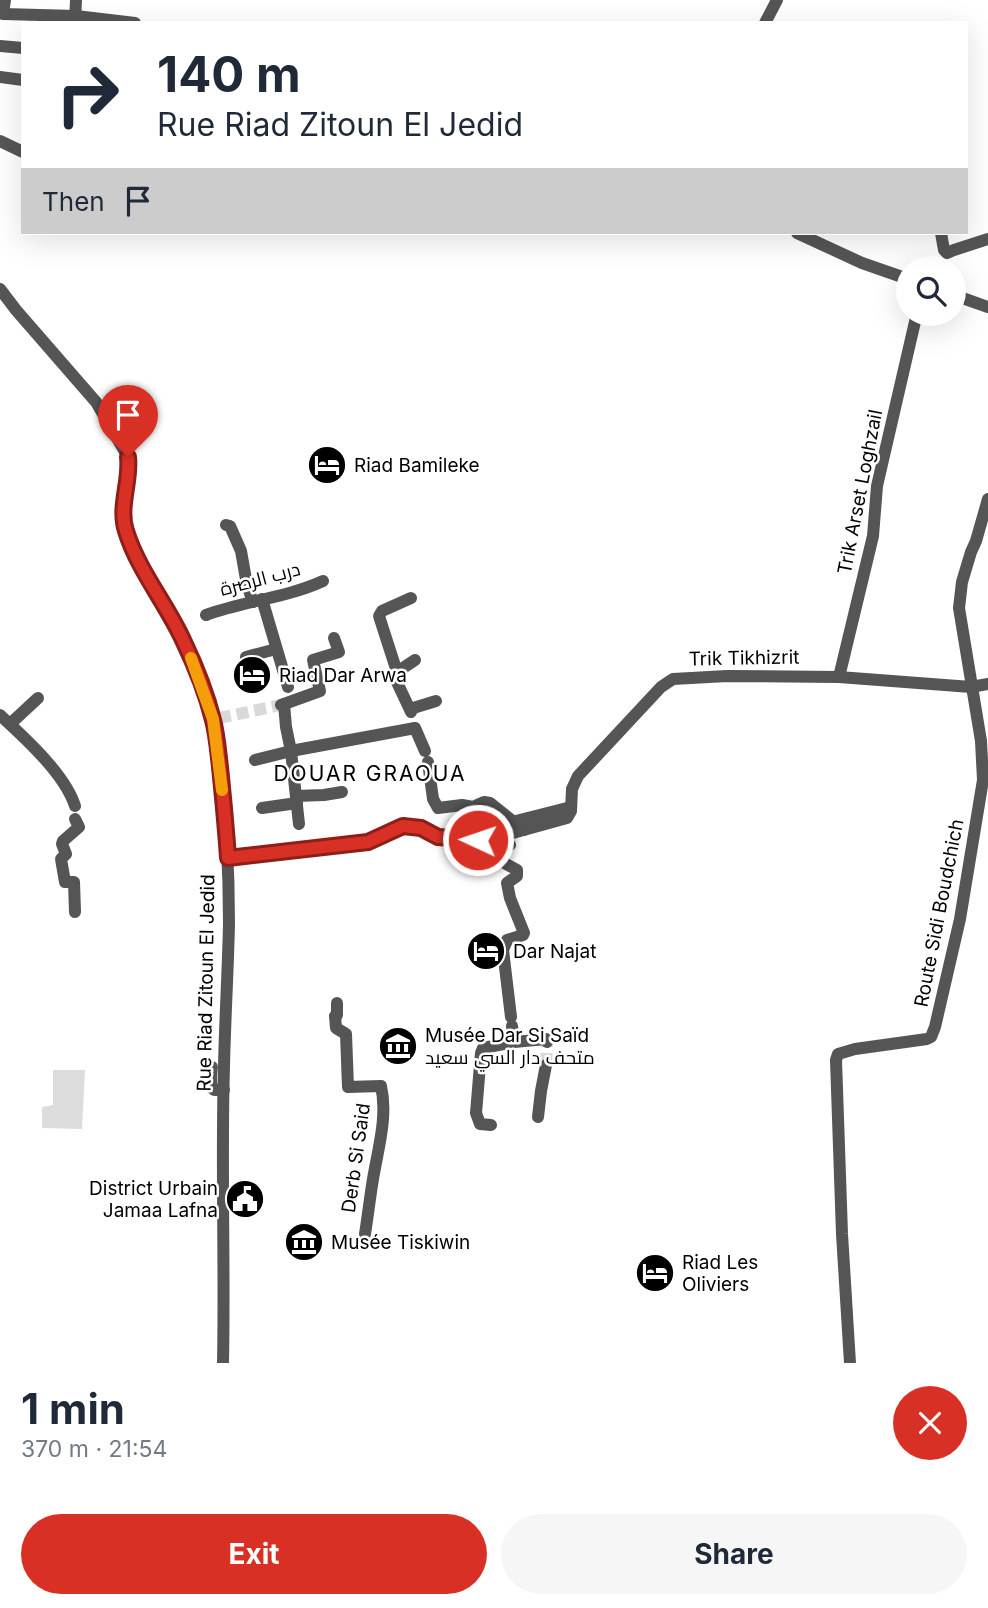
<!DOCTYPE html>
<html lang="en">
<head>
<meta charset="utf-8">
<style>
  body { margin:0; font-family:Inter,Cairo,sans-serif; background:#f6f6f7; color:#1f2937; height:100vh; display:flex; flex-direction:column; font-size:26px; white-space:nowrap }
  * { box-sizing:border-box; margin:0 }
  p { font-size:23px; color:#747a83 }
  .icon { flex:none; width:38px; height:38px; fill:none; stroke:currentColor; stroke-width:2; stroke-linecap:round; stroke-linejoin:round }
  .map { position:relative; height:1363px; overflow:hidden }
  .drawer { display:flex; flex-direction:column; background:#fff; flex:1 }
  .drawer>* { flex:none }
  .guide { position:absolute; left:21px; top:21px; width:947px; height:214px; border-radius:0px; box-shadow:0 7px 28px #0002; background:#fff; color:#1f2937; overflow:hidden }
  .buttons { position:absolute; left:896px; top:256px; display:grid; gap:14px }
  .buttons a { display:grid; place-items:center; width:70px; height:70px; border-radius:50%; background:#fff; box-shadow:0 7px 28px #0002; font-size:35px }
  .pin { position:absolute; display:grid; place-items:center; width:60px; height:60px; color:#fff; margin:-72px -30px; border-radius:50% 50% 50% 0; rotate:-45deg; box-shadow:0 0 7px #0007 }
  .pin .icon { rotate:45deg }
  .me { position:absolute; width:77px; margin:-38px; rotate:273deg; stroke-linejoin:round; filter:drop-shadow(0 0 5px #0008) }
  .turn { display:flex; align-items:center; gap:24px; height:147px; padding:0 21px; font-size:32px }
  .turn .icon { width:91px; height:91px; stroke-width:2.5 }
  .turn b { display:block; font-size:49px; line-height:60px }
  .then { display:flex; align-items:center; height:66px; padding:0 21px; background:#0003; gap:14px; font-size:26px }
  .round { display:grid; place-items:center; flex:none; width:74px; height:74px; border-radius:37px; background:#f6f6f7 }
  .headline { display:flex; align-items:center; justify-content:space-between; height:119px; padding:0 21px }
  h1 { font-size:42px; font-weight:700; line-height:52px }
  .action { display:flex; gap:14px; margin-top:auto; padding:14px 21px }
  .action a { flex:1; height:80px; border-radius:42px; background:#d93025; color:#fff; font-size:28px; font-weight:700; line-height:80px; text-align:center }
  .action a+a { background:#f6f6f7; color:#1f2937 }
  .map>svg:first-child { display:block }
  .green { fill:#dcdcdc }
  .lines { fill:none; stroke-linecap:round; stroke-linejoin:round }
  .minor-tunnel { stroke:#d9d9d9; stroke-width:12; stroke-dasharray:12 6; stroke-linecap:butt }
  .minor { stroke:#555; stroke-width:12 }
  .route-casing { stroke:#8d1f18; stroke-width:18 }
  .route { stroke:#d93025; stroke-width:12 }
  .slow { stroke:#f59e0b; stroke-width:12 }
  .labels { text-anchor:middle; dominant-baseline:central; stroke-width:5; stroke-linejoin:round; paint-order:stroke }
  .poi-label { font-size:19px; fill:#000; stroke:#fff; text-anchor:start }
  .street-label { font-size:19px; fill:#000; stroke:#fff }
  .neighbourhood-label { font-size:21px; letter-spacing:2px; fill:#000; stroke:#fff }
</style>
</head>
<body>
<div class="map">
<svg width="988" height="1363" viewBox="0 0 988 1363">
  <rect width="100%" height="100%" fill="#fff"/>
  <polygon class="green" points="53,1070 85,1070 82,1129 42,1128 42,1107 53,1105"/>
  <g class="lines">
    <g class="minor-tunnel">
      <polyline points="219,718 281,705"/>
      <polyline points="546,1065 547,1042"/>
    </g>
    <g class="minor">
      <polyline points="5,0 3,14 76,16 135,23"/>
      <polyline points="75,22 76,0"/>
      <polyline points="765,23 777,0"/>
      <polyline points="0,46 23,48"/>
      <polyline points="0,77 23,80"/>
      <polyline points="0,141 23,152"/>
      <polyline points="797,233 862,263 908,279"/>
      <polyline points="941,233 944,250 947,253 954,250 988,239"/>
      <path d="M0,289L16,310L96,402L128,457C131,481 119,507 126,531C133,556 149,578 162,601C186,641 208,687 215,733C225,796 229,860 229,923C228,971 225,1019 224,1066C221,1165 225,1264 223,1363"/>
      <polyline points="954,295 988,307"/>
      <polyline points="226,525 230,526 241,551 247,585 253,602"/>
      <polyline points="262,599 288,687"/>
      <path d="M206,615C244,601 286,598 323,581"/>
      <polyline points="246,657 276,649"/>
      <polyline points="397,672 379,616 382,611 411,598"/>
      <polyline points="839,677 873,536 877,486 917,313"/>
      <polyline points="284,704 320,691 313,660 339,652 334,638"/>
      <polyline points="281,705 284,704 286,727 291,751 415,728 425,751"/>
      <polyline points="410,709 436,701"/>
      <polyline points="411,712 395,678 397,672 415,660"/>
      <path d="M0,715C24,737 65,774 75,806"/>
      <polyline points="10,724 38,698"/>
      <polyline points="255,760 291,751 299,824"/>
      <polyline points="428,762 433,799 438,808 462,805 473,807 484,802 490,803 524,830"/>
      <polyline points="296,796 324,795 342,792"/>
      <polyline points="262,808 297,803"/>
      <polyline points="512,822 571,807"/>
      <polyline points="228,858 368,842 392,829 408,826 420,828 437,837 478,840 510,845"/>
      <polyline points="75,912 74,882 65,882 61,859 66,854 62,844 63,841 79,827 75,819"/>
      <path d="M337,1003V1015L335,1016L336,1028L346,1034L348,1087L381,1086C388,1116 378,1149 373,1179C370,1197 368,1215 365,1234"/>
      <polyline points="511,1017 503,950 507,940 523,935 524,933 510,898 507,883 517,876 517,870 499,860 499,838 502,836 567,818 571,811 572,789 578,776 661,687 673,679 727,676 839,677 971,687 988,684"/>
      <polyline points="514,1042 546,1039 547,1042"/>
      <path d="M212,1067C211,1075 209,1084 214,1090H224"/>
      <polyline points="538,1117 541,1091 546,1065"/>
      <polyline points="491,1125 480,1124 476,1113 481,1053 483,1048 514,1042 512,1026"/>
      <polyline points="850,1363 842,1234 836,1060 838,1054 855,1049 927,1039 931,1037 935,1027 960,919 983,780 981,741 959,608 962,582 971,552 976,541 988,499"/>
    </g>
  </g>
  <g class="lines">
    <g class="route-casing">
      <path id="route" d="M128,457C131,481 118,507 126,531C138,570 166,603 183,640C195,665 206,692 213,720C217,735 218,751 220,767C223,797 226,827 228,858L368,842L403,826L421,828L438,837L478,840"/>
    </g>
    <use href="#route" class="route"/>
    <polyline class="slow" points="191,658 213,719 222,790"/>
  </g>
  <defs>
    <g id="hotel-disc" transform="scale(2.0125)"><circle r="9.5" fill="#000" stroke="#fff"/><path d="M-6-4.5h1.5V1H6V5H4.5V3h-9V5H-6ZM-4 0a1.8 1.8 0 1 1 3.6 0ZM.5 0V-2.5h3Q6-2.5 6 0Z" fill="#fff"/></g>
    <g id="museum-disc" transform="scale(2.0125)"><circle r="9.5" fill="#000" stroke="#fff"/><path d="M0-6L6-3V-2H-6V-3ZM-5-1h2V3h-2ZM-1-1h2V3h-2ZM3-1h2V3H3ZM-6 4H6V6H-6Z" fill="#fff"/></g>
    <g id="civic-disc" transform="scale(2.0125)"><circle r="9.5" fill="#000" stroke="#fff"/><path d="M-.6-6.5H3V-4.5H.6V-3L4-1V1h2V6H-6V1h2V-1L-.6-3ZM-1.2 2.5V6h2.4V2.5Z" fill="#fff"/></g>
  </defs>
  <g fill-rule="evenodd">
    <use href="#hotel-disc" x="327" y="465"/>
    <use href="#hotel-disc" x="252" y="675"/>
    <use href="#hotel-disc" x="486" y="951"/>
    <use href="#museum-disc" x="398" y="1046"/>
    <use href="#civic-disc" x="245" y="1199"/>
    <use href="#museum-disc" x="304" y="1242"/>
    <use href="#hotel-disc" x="655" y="1273"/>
  </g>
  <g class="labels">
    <g class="poi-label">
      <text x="354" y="465">Riad Bamileke</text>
      <text x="279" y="675">Riad Dar Arwa</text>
      <text x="513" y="951">Dar Najat</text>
      <text x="425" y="1035">Musée Dar Si Saïd<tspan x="425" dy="22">متحف دار السي سعيد</tspan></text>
      <text x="218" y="1188" text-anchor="end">District Urbain<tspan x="218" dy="22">Jamaa Lafna</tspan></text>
      <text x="331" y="1242">Musée Tiskiwin</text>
      <text x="682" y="1262">Riad Les<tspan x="682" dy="22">Oliviers</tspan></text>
    </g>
    <g class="street-label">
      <text transform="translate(860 492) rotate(-79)">Trik Arset Loghzail</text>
      <text transform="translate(260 579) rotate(-15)">درب الرصرة</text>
      <text transform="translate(744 658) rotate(-1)">Trik Tikhizrit</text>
      <text transform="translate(939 913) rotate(-79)">Route Sidi Boudchich</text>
      <text transform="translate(206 983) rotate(-89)">Rue Riad Zitoun El Jedid</text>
      <text transform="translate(356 1158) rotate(-82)">Derb Si Said</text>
    </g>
    <g class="neighbourhood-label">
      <text x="370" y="773">DOUAR GRAOUA</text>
    </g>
  </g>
</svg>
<div class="buttons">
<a><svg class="icon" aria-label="search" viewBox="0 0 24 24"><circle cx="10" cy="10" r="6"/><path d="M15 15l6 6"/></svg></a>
</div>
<div class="pin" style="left:128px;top:457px;background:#d93025"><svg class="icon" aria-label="arrive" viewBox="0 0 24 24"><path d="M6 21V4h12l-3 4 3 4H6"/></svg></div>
<svg class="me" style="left:478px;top:840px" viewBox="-20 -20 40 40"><circle r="17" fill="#d93025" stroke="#fff" stroke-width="3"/><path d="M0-11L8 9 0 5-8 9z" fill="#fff"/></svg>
<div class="guide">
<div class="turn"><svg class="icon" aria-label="right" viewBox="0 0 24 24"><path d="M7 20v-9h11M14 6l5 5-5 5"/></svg><div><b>140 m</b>Rue Riad Zitoun El Jedid</div></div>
<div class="then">Then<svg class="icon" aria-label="arrive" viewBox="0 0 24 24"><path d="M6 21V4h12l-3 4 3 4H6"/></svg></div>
</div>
</div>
<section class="drawer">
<div class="headline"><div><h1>1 min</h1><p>370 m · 21:54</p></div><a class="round" style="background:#d93025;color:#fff"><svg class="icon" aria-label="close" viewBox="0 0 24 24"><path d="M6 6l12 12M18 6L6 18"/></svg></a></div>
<div class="action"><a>Exit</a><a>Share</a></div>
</section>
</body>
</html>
